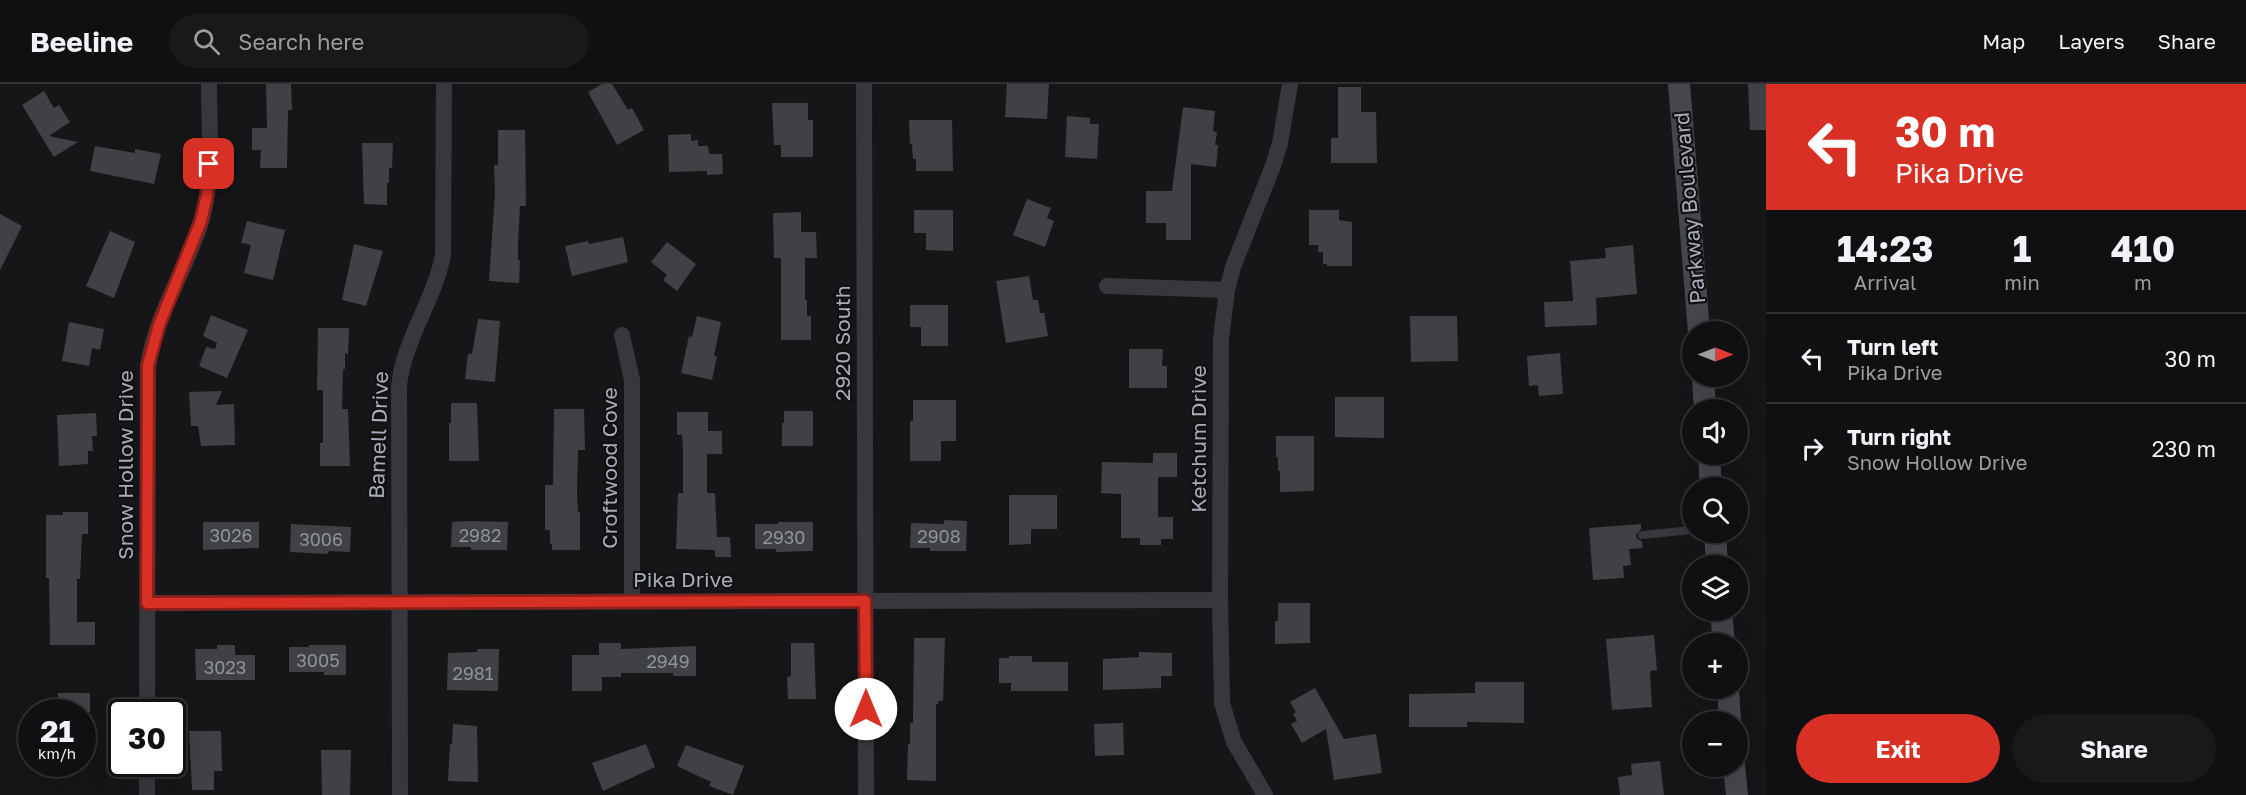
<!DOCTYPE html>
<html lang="en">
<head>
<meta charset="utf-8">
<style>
  body { margin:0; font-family:"Golos Text",sans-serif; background:#19191b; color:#f1f3f6; height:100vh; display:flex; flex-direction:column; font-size:22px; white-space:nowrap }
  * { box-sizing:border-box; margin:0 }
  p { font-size:20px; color:#9c9d9f }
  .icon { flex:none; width:33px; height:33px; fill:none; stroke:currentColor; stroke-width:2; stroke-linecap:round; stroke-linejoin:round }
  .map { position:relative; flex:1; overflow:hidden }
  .panel { display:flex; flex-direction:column; background:#101012; width:480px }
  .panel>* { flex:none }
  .top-card { background:#d93025; color:#fff; overflow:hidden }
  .needle { width:39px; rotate:90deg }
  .buttons { position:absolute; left:1682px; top:237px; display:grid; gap:12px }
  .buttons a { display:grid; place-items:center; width:66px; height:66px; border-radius:50%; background:#101012; box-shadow:0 6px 24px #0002,0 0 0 2px #303032; font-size:30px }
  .speed { position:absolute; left:18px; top:615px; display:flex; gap:12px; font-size:30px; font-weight:700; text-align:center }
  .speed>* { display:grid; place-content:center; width:78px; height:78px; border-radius:50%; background:#101012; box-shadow:0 6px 24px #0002,0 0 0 2px #303032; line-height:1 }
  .speed small { font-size:15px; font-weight:400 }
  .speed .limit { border:3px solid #111; border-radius:9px; background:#fff; color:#111 }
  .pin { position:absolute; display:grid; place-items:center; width:51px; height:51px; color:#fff; margin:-26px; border-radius:12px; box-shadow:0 3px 9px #0006 }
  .me { position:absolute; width:66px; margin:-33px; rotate:0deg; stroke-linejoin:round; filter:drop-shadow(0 0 4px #0008) }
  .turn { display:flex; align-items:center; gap:21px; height:126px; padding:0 30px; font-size:27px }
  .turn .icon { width:78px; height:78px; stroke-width:2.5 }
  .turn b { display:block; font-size:42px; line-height:51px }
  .eta { display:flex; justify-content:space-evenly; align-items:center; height:102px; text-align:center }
  .eta b { font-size:36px; font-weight:700; line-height:42px }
  .action { display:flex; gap:12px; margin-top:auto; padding:12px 30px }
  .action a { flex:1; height:69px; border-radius:36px; background:#d93025; color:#fff; font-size:24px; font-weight:700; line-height:69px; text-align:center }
  .action a+a { background:#19191b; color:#f1f3f6 }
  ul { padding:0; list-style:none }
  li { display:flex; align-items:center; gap:18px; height:90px; padding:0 30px; border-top:2px solid #303032 }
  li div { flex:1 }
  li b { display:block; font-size:22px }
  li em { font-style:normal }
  header { display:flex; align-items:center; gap:36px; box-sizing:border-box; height:84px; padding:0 30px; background:#101012; border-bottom:2px solid #303032 }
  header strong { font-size:28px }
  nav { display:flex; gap:33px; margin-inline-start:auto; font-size:21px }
  .search { width:420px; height:54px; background:#19191b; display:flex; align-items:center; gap:15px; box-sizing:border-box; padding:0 21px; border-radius:33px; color:#9c9d9f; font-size:22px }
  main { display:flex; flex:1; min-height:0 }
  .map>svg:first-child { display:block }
  .building { fill:#404145 }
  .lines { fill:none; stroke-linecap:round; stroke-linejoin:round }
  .lane { stroke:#37383d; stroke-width:8 }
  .street { stroke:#37383d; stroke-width:16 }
  .secondary { stroke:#45474d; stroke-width:22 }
  .route-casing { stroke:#8d1f18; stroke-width:15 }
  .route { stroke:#d93025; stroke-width:10 }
  .labels { text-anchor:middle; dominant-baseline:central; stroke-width:4.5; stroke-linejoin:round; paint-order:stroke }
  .number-label { font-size:18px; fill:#8e929b }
  .street-label { font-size:21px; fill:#a8adb8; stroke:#111113 }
</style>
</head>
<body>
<header>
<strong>Beeline</strong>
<div class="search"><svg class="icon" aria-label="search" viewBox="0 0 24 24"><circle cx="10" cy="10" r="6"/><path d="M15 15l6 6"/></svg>Search here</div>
<nav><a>Map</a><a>Layers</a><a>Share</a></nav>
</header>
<main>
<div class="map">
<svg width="1766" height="711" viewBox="0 0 1766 711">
  <rect width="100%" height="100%" fill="#161618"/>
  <g class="building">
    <polygon points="266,0 291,0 292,26 288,26 287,84 260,84 261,66 252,66 252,44 267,44"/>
    <polygon points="602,0 612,0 628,26 632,24 644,46 617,61 588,8"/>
    <polygon points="1007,0 1049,0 1047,35 1005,33"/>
    <polygon points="1748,0 1766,0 1766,46 1750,46"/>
    <polygon points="1338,3 1361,3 1361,28 1376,28 1377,79 1331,79 1331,54 1338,54"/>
    <polygon points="44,7 54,24 59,21 70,38 49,52 78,58 54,73 22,21"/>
    <polygon points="772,19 808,19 808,36 813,36 813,73 781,73 781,61 774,61"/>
    <polygon points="1183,23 1215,27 1213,47 1217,48 1215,61 1218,61 1216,83 1191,80 1191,156 1166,156 1166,139 1146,139 1146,107 1172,107"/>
    <polygon points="1067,32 1090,34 1090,40 1099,40 1097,75 1065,73"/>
    <polygon points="909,36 952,36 953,87 916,87 916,75 913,75 912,60 910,60"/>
    <polygon points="498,46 525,46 526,122 520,122 518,158 518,176 520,176 519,199 489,197 495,109 494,81 498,81"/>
    <polygon points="691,50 691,57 698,56 698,62 708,62 709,70 722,70 723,90 707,91 707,87 669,88 668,51"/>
    <polygon points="362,59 393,59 392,84 389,84 389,99 387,99 387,121 364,120"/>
    <polygon points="95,62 135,69 135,65 161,70 154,100 90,87"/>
    <polygon points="1027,115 1051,124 1047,134 1054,137 1045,163 1013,151"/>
    <polygon points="914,126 953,126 953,167 926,166 926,149 914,149"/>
    <polygon points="1309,126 1339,126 1339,136 1352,138 1352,182 1327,182 1327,180 1323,180 1323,168 1318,168 1318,161 1309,161"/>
    <polygon points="801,128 801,148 816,148 817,174 805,174 805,216 807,216 807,232 811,232 811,256 781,256 781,174 774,174 773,129"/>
    <polygon points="0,130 22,142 0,186"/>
    <polygon points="247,137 285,146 273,196 244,189 251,161 241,159"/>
    <polygon points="110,147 135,158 114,214 86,202"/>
    <polygon points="623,153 628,178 572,192 565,162 588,157 589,160"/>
    <polygon points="667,158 696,180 677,207 663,196 667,191 651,178"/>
    <polygon points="354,160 383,167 366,222 342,216"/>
    <polygon points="1633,161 1637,210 1596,214 1597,241 1545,243 1544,218 1573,217 1570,177 1606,174 1605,164"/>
    <polygon points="1029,192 1033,216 1038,216 1040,229 1044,229 1048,252 1006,259 996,197"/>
    <polygon points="910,221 948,221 948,262 921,262 921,243 910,243"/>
    <polygon points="211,231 248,246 227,294 199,282 206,263 215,265 217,259 203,252"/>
    <polygon points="697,232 721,238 714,272 717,272 712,296 681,289 689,252 692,253"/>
    <polygon points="1410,232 1457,232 1458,277 1411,278"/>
    <polygon points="478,235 500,237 495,298 465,295 468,270 472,270"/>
    <polygon points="69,238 104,245 100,266 92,264 89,282 62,277"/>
    <polygon points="318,244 349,244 348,270 345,269 345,285 343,285 342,325 348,325 350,382 320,382 320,359 323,359 323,306 317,306"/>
    <polygon points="1129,265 1163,265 1162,282 1167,282 1167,304 1129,304"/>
    <polygon points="1560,269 1563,310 1539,312 1538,301 1529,302 1527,272"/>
    <polygon points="222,307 216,321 234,320 235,361 201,362 198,342 191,342 189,308"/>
    <polygon points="1335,313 1384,313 1384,354 1335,353"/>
    <polygon points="913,316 956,316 956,357 941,357 941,377 910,377 910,337 913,337"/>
    <polygon points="451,319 477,319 479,377 449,377 449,339 451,339"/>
    <polygon points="554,325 584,325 585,366 578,366 577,409 578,428 580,428 580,466 552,466 552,460 550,460 550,446 545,446 545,401 553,401"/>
    <polygon points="784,327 813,327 813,362 782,362 782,339 784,339"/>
    <polygon points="677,328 708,328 708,347 722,347 722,370 707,370 707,409 715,409 717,453 730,453 731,473 715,473 715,466 676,465 678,409 683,409 683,368 682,351 677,351"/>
    <polygon points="96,329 97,352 92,352 93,367 88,367 88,380 59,382 57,331"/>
    <polygon points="1276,352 1314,352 1314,407 1280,408 1280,387 1278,387 1278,373 1276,373"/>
    <polygon points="1153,369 1177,369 1177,393 1158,393 1158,433 1173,433 1173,455 1161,455 1161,461 1140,461 1140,454 1121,454 1121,410 1101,409 1102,378 1153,379"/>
    <polygon points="1009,411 1057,411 1057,445 1031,445 1031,460 1009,461"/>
    <polygon points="63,428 88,428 88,450 82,450 80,495 77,495 77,538 95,538 95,561 50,561 49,494 46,494 46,431 63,431"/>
    <polygon points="944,436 967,437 966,467 930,467 930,464 910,464 911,439 944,440"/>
    <polygon points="469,437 508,438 507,466 471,466 471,463 451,463 452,438"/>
    <polygon points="203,438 259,438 259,464 203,466"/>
    <polygon points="778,438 813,438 813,467 776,468 776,465 755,465 755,440 778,440"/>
    <polygon points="291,440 351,443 350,468 329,467 328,470 290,468"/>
    <polygon points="1641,440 1641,445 1636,451 1637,455 1642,457 1643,464 1629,465 1631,481 1623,482 1624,494 1593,496 1589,444"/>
    <polygon points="1278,519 1310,519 1310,559 1275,560 1275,537 1278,537"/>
    <polygon points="1654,551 1657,586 1650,587 1652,623 1612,626 1606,555"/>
    <polygon points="914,554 945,554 943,617 938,617 938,620 936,620 936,697 907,696 908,660 910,660 910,639 913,639"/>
    <polygon points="599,559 621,559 621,565 696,562 696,592 673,592 673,589 621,589 621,593 602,593 602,607 572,607 572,571 599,571"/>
    <polygon points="791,559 814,559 816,615 788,615 787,593 791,592"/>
    <polygon points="217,561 235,561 235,571 255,571 255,596 196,596 195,565 217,565"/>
    <polygon points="309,561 346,561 346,591 324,591 324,588 289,588 289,563 309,563"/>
    <polygon points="477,565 499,565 498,607 447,606 448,569 477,568"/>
    <polygon points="1139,568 1172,569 1172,592 1161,592 1161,604 1103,606 1103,575 1139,573"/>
    <polygon points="1009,572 1032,572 1032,578 1068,578 1068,607 1011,607 1011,599 999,599 999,574 1009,574"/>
    <polygon points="1475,598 1524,598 1524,639 1467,638 1467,643 1409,643 1409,610 1475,609"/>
    <polygon points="1315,604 1344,655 1376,650 1382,689 1334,696 1326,645 1302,659 1291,640 1297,637 1293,630 1296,628 1290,618"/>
    <rect x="58" y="609" width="32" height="19"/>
    <polygon points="1123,639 1124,671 1095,672 1094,640"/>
    <polygon points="453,640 477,642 478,698 448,697 450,660 452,660"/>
    <polygon points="189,647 221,647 222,687 214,687 214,706 192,706"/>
    <polygon points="646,660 655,683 603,707 592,679"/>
    <polygon points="686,661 744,682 733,711 709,702 711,698 677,682"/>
    <polygon points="321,666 351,666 350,711 322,711"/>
    <polygon points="1660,677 1664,711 1620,711 1618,693 1632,691 1631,680"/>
  </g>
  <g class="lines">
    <polyline class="lane" points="1642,451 1692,446"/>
    <g class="street">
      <polyline points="864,0 866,711"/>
      <polyline points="1107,202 1227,206"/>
      <polyline points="622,251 632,296 632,518"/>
      <polyline points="147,519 1220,516"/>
      <path d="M147,628L148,281C156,230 186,186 201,138C214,94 209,45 209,0"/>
      <polyline points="147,680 147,711"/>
      <path d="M400,711L399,302C404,255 434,217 443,171L444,0"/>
      <polyline points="1265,711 1234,658 1222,619 1220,516 1221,254 1227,206 1233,183 1273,82 1280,59 1290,0"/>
    </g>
    <g class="secondary">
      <polyline points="1679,0 1699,248"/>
      <polyline points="1703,292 1705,326"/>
      <polyline points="1709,370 1711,404"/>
      <polyline points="1715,448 1717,482"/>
      <polyline points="1721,526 1724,560"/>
      <polyline points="1728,604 1730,638"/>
      <polyline points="1734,682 1737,711"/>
    </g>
  </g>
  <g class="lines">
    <g class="route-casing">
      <polyline id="route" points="209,80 207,111 201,137 159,241 148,281 147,519 865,517 866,625"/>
    </g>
    <use href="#route" class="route"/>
  </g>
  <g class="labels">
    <g class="number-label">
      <text x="231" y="451">3026</text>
      <text x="480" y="451">2982</text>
      <text x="939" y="452">2908</text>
      <text x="784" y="453">2930</text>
      <text x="321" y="455">3006</text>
      <text x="318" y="576">3005</text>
      <text x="668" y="577">2949</text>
      <text x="225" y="583">3023</text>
      <text x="473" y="589">2981</text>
    </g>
    <g class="street-label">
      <text transform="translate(1689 124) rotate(-95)">Parkway Boulevard</text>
      <text transform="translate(842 259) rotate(-90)">2920 South</text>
      <text transform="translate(378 351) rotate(-88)">Bamell Drive</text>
      <text transform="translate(1198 355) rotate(-90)">Ketchum Drive</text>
      <text transform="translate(125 381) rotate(-90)">Snow Hollow Drive</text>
      <text transform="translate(609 384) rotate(-90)">Croftwood Cove</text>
      <text x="683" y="495">Pika Drive</text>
    </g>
  </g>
</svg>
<div class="buttons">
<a><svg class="needle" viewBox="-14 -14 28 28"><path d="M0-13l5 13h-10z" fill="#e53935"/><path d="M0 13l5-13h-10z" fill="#9c9d9f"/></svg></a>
<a><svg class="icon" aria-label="sound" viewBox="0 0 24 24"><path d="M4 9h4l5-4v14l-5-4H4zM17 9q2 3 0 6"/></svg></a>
<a><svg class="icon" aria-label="search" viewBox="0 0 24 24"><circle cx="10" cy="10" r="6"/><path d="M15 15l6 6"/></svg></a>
<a><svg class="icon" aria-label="layers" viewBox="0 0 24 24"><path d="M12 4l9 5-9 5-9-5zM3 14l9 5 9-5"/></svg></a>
<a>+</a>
<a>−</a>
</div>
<div class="speed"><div>21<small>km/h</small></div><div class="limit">30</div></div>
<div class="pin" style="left:209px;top:80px;background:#d93025"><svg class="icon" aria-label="arrive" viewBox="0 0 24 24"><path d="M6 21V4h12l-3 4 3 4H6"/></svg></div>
<svg class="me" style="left:866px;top:625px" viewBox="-20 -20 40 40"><circle r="19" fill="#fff"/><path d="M0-13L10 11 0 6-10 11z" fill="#d93025"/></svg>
</div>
<section class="panel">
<div class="top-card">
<div class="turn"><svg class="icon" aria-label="left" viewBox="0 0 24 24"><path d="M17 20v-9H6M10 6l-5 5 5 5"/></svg><div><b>30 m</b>Pika Drive</div></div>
</div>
<div class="eta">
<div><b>14:23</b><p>Arrival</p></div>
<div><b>1</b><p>min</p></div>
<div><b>410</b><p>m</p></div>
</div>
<ul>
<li><svg class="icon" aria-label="left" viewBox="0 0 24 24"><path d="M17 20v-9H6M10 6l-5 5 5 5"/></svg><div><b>Turn left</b><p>Pika Drive</p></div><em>30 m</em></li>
<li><svg class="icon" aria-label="right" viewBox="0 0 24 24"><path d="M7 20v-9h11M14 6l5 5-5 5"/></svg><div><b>Turn right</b><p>Snow Hollow Drive</p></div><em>230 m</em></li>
</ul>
<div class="action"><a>Exit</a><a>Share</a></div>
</section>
</main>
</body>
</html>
